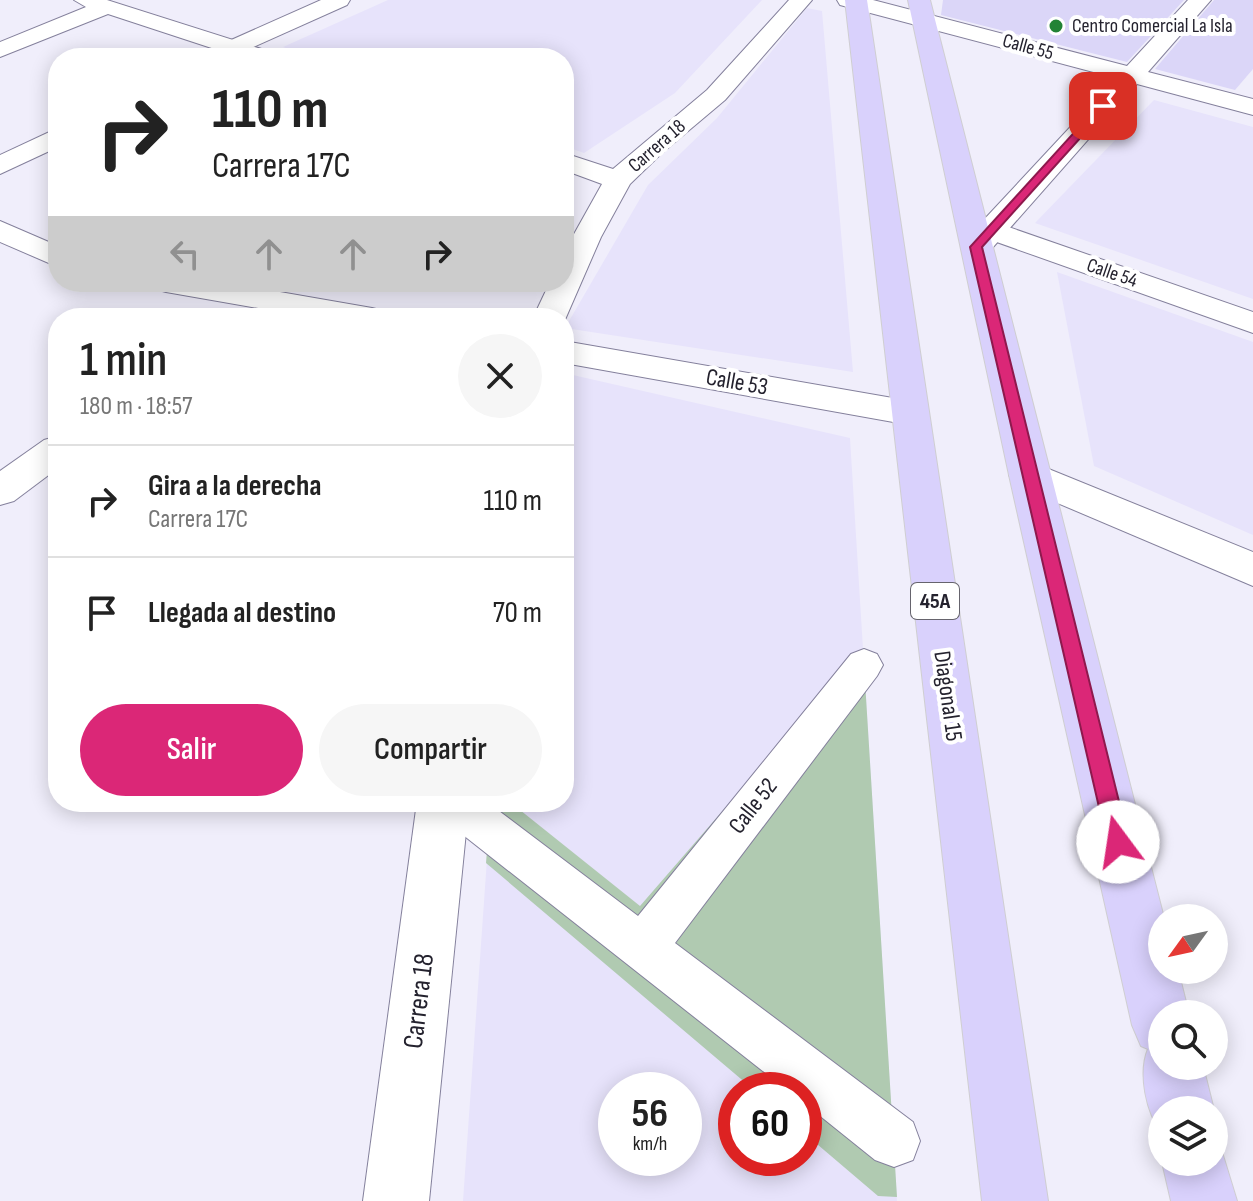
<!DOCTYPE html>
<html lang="es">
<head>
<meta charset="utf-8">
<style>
  body { margin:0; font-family:"Sofia Sans Condensed",sans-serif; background:#f6f6f6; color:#222; height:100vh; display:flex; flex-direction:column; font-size:30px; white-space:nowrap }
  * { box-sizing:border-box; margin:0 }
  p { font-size:26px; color:#767676 }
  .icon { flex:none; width:44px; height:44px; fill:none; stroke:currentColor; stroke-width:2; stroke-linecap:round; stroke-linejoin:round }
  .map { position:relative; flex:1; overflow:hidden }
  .panel { position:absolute; left:48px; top:308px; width:526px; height:504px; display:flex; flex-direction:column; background:#fff; border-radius:32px; box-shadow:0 4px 20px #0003 }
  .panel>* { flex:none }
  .top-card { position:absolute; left:48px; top:48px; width:526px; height:244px; border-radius:32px; box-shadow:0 4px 20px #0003; background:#fff; color:#222; overflow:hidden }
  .needle { width:52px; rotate:237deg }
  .fabs { position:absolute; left:1148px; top:904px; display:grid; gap:16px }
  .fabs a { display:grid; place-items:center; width:80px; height:80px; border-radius:50%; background:#fff; box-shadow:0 4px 20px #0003; font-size:40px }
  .speed { position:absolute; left:598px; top:1072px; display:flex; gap:16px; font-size:40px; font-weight:700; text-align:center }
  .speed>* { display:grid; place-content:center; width:104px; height:104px; border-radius:50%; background:#fff; box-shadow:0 4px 20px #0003; line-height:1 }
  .speed small { font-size:20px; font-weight:400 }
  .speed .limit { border:12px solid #d22; background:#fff; color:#111 }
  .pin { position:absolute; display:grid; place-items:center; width:68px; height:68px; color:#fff; margin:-34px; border-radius:16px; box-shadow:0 4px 12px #0006 }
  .me { position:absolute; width:88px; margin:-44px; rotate:346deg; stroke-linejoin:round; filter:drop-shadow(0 0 6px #0008) }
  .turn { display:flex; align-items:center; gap:28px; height:168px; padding:0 32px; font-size:36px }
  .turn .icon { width:104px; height:104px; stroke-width:2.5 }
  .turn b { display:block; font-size:56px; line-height:68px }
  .lanes { display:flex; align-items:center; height:76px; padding:0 32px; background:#0003; justify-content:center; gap:40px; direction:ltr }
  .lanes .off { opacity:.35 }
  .round { display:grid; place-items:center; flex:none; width:84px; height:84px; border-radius:42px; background:#f6f6f6 }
  .summary { display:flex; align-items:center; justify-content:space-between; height:136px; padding:0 32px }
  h1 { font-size:48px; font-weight:600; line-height:60px }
  .cta { display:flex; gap:16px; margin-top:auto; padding:16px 32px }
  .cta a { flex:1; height:92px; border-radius:48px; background:#db2777; color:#fff; font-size:32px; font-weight:600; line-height:92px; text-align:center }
  .cta a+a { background:#f6f6f6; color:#222 }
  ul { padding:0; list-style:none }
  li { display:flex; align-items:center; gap:24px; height:112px; padding:0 32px; border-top:2px solid #e0e0e0 }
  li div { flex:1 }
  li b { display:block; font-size:30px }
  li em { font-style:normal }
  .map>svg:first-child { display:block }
  .built { fill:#e7e3fb; fill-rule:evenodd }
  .green { fill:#b0cab1 }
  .building { fill:#dbd6f8 }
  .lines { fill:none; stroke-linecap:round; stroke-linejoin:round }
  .pedestrian-casing { stroke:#84809c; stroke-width:2 }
  .minor-casing { stroke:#84809c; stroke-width:2 }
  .tertiary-casing { stroke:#84809c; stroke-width:2 }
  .primary-casing { stroke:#cfced1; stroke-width:2 }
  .pedestrian { fill:#fff; fill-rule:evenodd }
  .minor { fill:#fff; fill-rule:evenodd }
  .tertiary { fill:#fff; fill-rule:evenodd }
  .primary { fill:#d9d1fc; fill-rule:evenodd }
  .route { fill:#db2777; stroke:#8e194d; stroke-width:2 }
  .poi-dot { fill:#228336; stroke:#fff; stroke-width:3 }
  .labels { text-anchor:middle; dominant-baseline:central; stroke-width:8; stroke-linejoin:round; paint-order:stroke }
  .far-poi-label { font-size:20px; fill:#24222e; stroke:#fff; text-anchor:start }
  .far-street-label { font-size:20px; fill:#24222e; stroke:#fff }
  .shield { fill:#fff; stroke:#66646d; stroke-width:2 }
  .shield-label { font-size:22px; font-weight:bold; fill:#24222e }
  .street-label { font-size:24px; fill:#24222e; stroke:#fff }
  .near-street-label { font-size:28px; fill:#24222e; stroke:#fff }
</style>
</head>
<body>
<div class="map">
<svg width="1253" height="1201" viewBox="0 0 1253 1201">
  <rect width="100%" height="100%" fill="#f0eefb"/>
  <g class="built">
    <polygon points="388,0 762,0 675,93 584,153 564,146 564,58 313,58 283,47"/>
    <polygon points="807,8 822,11 853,372 565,328 648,185 717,118"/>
    <polygon points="1154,100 1253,127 1253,299 1035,223"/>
    <polygon points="1057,272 1253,342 1253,535 1094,466"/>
    <path d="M564,373L850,438L897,1201H463L491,802H564ZM616,1090H684V1158H616ZM736,1090H804V1158H736Z"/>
  </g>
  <polygon class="green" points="863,649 897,1197 878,1196 804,1133 804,1090 754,1090 486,863 491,802 510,802 640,906"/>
  <g class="building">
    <polygon points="943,0 1184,0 1127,62 941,15"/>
    <polygon points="1214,0 1253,0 1253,69 1235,90 1155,69"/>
  </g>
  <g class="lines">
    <g class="pedestrian-casing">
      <polygon id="pedestrian" points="864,649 877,654 883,665 877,676 675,943 913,1122 920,1141 913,1160 894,1167 875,1160 804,1103 804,1090 787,1090 439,816 433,802 487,802 638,916 851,654"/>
    </g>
    <g class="minor-casing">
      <g id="minor">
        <polygon points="74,0 107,0 274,53 278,58 242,58 108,14 0,57 0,42 86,7"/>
        <polygon points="789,0 812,0 725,100 662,153 630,184 601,237 564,322 564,318 533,318 550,282 564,282 564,252 602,184 564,170 564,153 613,169 707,90"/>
        <polygon points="971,214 1253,312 1253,333 960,229 956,223 960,217"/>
        <polygon points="0,221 58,246 58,267 0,242"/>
        <polygon points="150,282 222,282 372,308 384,311 389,318 315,318 166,292 155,289"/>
        <polygon points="564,341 910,401 923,404 928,413 923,422 910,425 564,363"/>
        <polygon points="58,436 58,468 14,501 0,505 0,471 44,440"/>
        <polygon points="417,802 469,802 429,1201 363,1201"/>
      </g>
    </g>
    <g class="tertiary-casing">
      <g id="tertiary">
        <polygon points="321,0 350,0 347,5 229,58 198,58 202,53"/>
        <polygon points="837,0 873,0 1127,66 1188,0 1211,0 1148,72 1253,99 1253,115 1137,84 987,254 976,256 965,254 961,247 965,240 1116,78 840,5"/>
        <polygon points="58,128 58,147 0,174 0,155"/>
        <polygon points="1029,461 1253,552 1253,586 1015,485 1009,475 1015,465"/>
      </g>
    </g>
    <g class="primary-casing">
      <g id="primary">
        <polygon points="845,0 867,0 1048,1201 982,1201"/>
        <path d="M908,0H930L1164,918L1162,970H1178L1189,1014H1162V1066H1203L1214,1110H1162V1133C1146,1113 1138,1073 1148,1049L1141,1046L1132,1025L1009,475Z"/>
        <polygon points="1214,1137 1218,1139 1237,1201 1171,1201 1162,1162 1214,1162"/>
      </g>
    </g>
    <use href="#pedestrian" class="pedestrian"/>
    <use href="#minor" class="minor"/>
    <use href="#tertiary" class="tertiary"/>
    <use href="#primary" class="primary"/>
  </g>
  <polygon class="route" points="1100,104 1109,106 982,247 1129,842 1125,849 1118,852 1110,849 1107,842 970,247"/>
  <circle class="poi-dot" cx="1056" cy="26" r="8"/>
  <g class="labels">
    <g class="far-poi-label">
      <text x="1072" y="26">Centro Comercial La Isla</text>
    </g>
    <g class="far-street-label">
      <text transform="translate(1028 47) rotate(15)">Calle 55</text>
      <text transform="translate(657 146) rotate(-41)">Carrera 18</text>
      <text transform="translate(1112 273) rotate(19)">Calle 54</text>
    </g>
    <rect class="shield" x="911" y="583" width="48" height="36" rx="6"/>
    <g class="shield-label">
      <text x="935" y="601">45A</text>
    </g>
    <g class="street-label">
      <text transform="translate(737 382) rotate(10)">Calle 53</text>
      <text transform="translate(948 696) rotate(82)">Diagonal 15</text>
      <text transform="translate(753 806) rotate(-52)">Calle 52</text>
    </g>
    <g class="near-street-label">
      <text transform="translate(419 1001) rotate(-83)">Carrera 18</text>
    </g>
  </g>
</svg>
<div class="fabs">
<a><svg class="needle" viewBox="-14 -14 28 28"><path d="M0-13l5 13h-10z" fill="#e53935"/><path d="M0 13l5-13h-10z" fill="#767676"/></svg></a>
<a><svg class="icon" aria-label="search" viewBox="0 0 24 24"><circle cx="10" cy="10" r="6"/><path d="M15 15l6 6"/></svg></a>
<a><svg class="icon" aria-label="layers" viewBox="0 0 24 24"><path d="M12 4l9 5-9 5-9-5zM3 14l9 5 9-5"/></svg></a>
</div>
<div class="speed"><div>56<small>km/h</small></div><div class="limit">60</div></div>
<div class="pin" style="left:1103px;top:106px;background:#d93025"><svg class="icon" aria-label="arrive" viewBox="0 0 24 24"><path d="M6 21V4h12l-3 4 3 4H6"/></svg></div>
<svg class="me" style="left:1118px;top:842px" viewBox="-20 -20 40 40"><circle r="19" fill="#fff"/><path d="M0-13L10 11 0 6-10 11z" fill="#db2777"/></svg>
<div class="top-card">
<div class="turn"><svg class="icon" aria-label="right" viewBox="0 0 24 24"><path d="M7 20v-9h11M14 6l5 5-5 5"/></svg><div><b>110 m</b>Carrera 17C</div></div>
<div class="lanes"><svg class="icon off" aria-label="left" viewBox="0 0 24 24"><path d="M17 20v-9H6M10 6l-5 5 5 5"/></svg><svg class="icon off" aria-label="ahead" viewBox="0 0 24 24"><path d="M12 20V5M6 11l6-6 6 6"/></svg><svg class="icon off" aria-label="ahead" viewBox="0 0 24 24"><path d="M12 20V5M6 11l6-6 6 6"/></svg><svg class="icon" aria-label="right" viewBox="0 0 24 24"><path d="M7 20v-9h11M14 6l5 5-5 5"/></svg></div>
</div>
<section class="panel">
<div class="summary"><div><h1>1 min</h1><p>180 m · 18:57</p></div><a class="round"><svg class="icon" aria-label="close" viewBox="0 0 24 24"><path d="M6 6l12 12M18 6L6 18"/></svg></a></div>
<ul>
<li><svg class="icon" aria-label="right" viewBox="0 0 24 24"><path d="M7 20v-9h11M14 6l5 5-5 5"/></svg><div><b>Gira a la derecha</b><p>Carrera 17C</p></div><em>110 m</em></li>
<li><svg class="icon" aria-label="arrive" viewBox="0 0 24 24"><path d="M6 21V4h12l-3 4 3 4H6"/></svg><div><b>Llegada al destino</b></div><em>70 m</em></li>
</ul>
<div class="cta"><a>Salir</a><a>Compartir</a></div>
</section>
</div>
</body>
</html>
